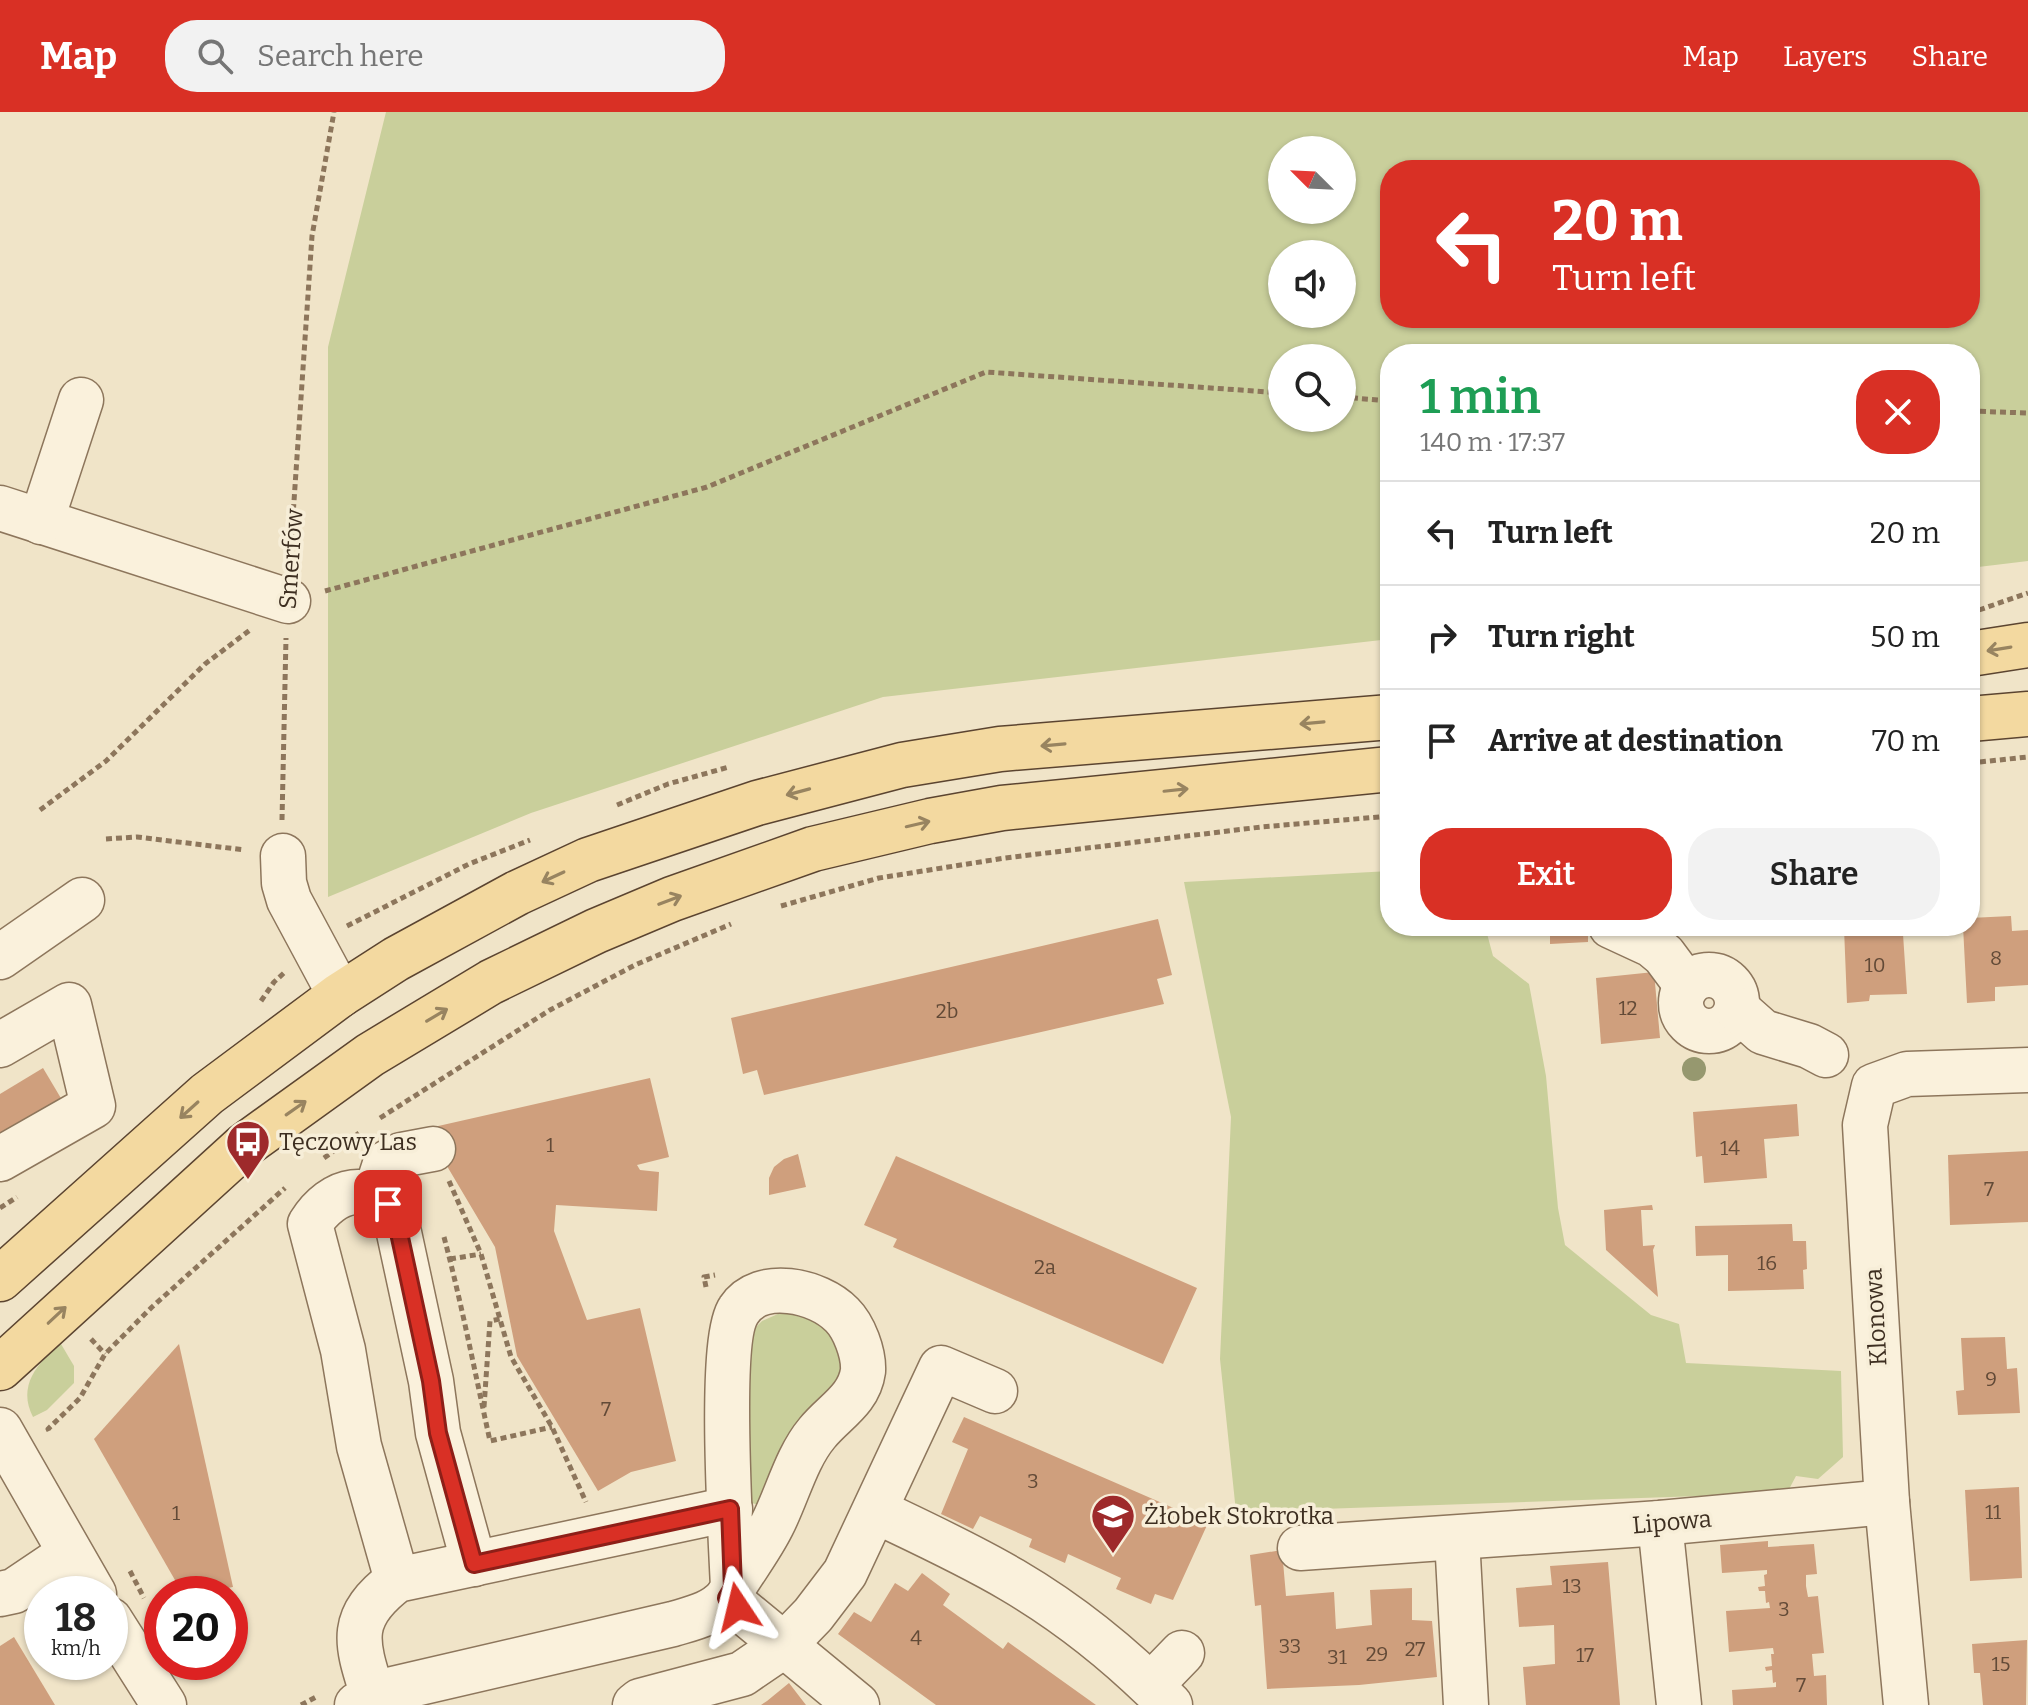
<!DOCTYPE html>
<html lang="en">
<head>
<meta charset="utf-8">
<style>
  body { margin:0; font-family:Bitter,serif; background:#f2f2f2; color:#222; height:100vh; display:flex; flex-direction:column; font-size:30px; white-space:nowrap }
  * { box-sizing:border-box; margin:0 }
  p { font-size:26px; color:#767676 }
  .icon { flex:none; width:44px; height:44px; fill:none; stroke:currentColor; stroke-width:2; stroke-linecap:round; stroke-linejoin:round }
  .map { position:relative; flex:1; overflow:hidden }
  .panel { position:absolute; left:1380px; top:232px; width:600px; height:592px; display:flex; flex-direction:column; background:#fff; border-radius:32px; box-shadow:0 2px 6px #0004 }
  .panel>* { flex:none }
  .top-card { position:absolute; left:1380px; top:48px; width:600px; height:168px; border-radius:32px; box-shadow:0 2px 6px #0004; background:#d93025; color:#fff; overflow:hidden }
  .needle { width:52px; rotate:294deg }
  .tools { position:absolute; left:1268px; top:24px; display:grid; gap:16px }
  .tools a { display:grid; place-items:center; width:88px; height:88px; border-radius:50%; background:#fff; box-shadow:0 2px 6px #0004; font-size:40px }
  .speed { position:absolute; left:24px; top:1464px; display:flex; gap:16px; font-size:40px; font-weight:700; text-align:center }
  .speed>* { display:grid; place-content:center; width:104px; height:104px; border-radius:50%; background:#fff; box-shadow:0 2px 6px #0004; line-height:1 }
  .speed small { font-size:20px; font-weight:400 }
  .speed .limit { border:12px solid #d22; background:#fff; color:#111 }
  .pin { position:absolute; display:grid; place-items:center; width:68px; height:68px; color:#fff; margin:-34px; border-radius:16px; box-shadow:0 4px 12px #0006 }
  .me { position:absolute; width:88px; margin:-44px; rotate:350deg; stroke-linejoin:round; filter:drop-shadow(0 0 6px #0008) }
  .turn { display:flex; align-items:center; gap:28px; height:168px; padding:0 40px; font-size:36px }
  .turn .icon { width:104px; height:104px; stroke-width:2.5 }
  .turn b { display:block; font-size:56px; line-height:68px }
  .round { display:grid; place-items:center; flex:none; width:84px; height:84px; border-radius:32px; background:#f2f2f2 }
  .headline { display:flex; align-items:center; justify-content:space-between; height:136px; padding:0 40px }
  h1 { font-size:48px; font-weight:600; line-height:60px; color:#1e9e55 }
  .primary-button { display:flex; gap:16px; margin-top:auto; padding:16px 40px }
  .primary-button a { flex:1; height:92px; border-radius:32px; background:#d93025; color:#fff; font-size:32px; font-weight:600; line-height:92px; text-align:center }
  .primary-button a+a { background:#f2f2f2; color:#222 }
  ul { padding:0; list-style:none }
  li { display:flex; align-items:center; gap:24px; height:104px; padding:0 40px; border-top:2px solid #e0e0e0 }
  li div { flex:1 }
  li b { display:block; font-size:30px }
  li em { font-style:normal }
  header { display:flex; align-items:center; gap:48px; box-sizing:border-box; height:112px; padding:0 40px; background:#d93025; color:#fff }
  header strong { font-size:38px }
  nav { display:flex; gap:44px; margin-inline-start:auto; font-size:28px }
  .search { width:560px; height:72px; background:#f2f2f2; display:flex; align-items:center; gap:20px; box-sizing:border-box; padding:0 28px; border-radius:32px; color:#767676; font-size:30px }
  .map>svg:first-child { display:block }
  .green { fill:#c9cf9b; fill-rule:evenodd }
  .building { fill:#cf9f7d }
  .lines { fill:none; stroke-linecap:round; stroke-linejoin:round }
  .minor-casing { stroke:#8d765c; stroke-width:47 }
  .major-casing { stroke:#5b4430; stroke-width:47 }
  .path { stroke:#8d765c; stroke-width:5; stroke-dasharray:6 4; stroke-linecap:butt }
  .minor { stroke:#faf1dc; stroke-width:44 }
  .major { stroke:#f3d9a0; stroke-width:44 }
  .tree { fill:#96986f }
  .oneway { stroke:#988460 }
  .route-casing { stroke:#8d1f18; stroke-width:20 }
  .route { stroke:#d93025; stroke-width:14 }
  .labels { text-anchor:middle; dominant-baseline:central; stroke-width:7; stroke-linejoin:round; paint-order:stroke }
  .number-label { font-size:20px; fill:#624a37 }
  .street-label { font-size:24px; fill:#3d2e20; stroke:#f7eed8 }
  .poi-label { font-size:24px; fill:#3d2e20; stroke:#f7eed8; text-anchor:start }
</style>
</head>
<body>
<header>
<strong>Map</strong>
<div class="search"><svg class="icon" aria-label="search" viewBox="0 0 24 24"><circle cx="10" cy="10" r="6"/><path d="M15 15l6 6"/></svg>Search here</div>
<nav><a>Map</a><a>Layers</a><a>Share</a></nav>
</header>
<div class="map">
<svg width="2028" height="1593" viewBox="0 0 2028 1593">
  <rect width="100%" height="100%" fill="#f0e4c8"/>
  <g class="green">
    <path d="M386,0H2028V449L1970,456V242H1390V527L883,585L531,701L328,785V235ZM1282,38H1342V98H1282ZM1390,58H1970V206H1390ZM1282,142H1342V202H1282ZM1282,246H1342V306H1282Z"/>
    <polygon points="1390,759 1390,814 1485,814 1493,844 1529,872 1546,964 1558,1096 1565,1133 1651,1203 1679,1212 1686,1251 1841,1259 1843,1345 1818,1367 1796,1364 1787,1381 1236,1400 1220,1247 1231,1005 1184,770"/>
    <polygon points="787,1198 829,1211 848,1257 759,1393 748,1390 742,1243 754,1217 762,1209"/>
    <path d="M61,1232L74,1254V1271L47,1298L33,1305C17,1274 37,1251 61,1232Z"/>
  </g>
  <g class="building">
    <polygon points="2011,804 2012,819 2028,818 2028,873 1995,875 1995,889 1967,891 1963,814 1970,814 1970,806"/>
    <polygon points="1158,807 1172,863 1157,867 1164,892 764,983 757,958 743,962 731,906"/>
    <polygon points="1550,814 1588,814 1588,830 1550,832"/>
    <polygon points="1870,815 1872,824 1903,822 1907,882 1870,883 1869,889 1847,891 1844,816"/>
    <polygon points="1654,860 1660,926 1601,932 1596,866"/>
    <polygon points="43,956 62,988 0,1024 0,982"/>
    <polygon points="650,966 669,1045 637,1053 640,1058 659,1060 657,1099 556,1093 554,1119 587,1208 640,1196 676,1349 631,1360 598,1379 517,1244 495,1135 425,1017"/>
    <polygon points="1797,992 1799,1024 1764,1027 1767,1066 1704,1071 1702,1044 1696,1045 1693,1000"/>
    <polygon points="2028,1039 2028,1110 1950,1113 1948,1043"/>
    <polygon points="798,1042 806,1075 769,1083 769,1066 774,1055 784,1047"/>
    <polygon points="896,1044 1197,1176 1163,1252 893,1135 897,1127 864,1113"/>
    <polygon points="1652,1093 1653,1098 1641,1098 1643,1134 1655,1133 1653,1138 1658,1185 1606,1138 1604,1098"/>
    <polygon points="1792,1112 1793,1129 1806,1129 1807,1157 1803,1158 1804,1177 1728,1179 1728,1143 1696,1144 1695,1114"/>
    <polygon points="2005,1225 2007,1257 2017,1256 2020,1301 1958,1303 1956,1279 1964,1278 1961,1226"/>
    <polygon points="179,1232 233,1475 195,1482 183,1482 94,1327"/>
    <polygon points="964,1305 1208,1411 1173,1488 1155,1482 1151,1492 1116,1477 1121,1466 1068,1442 1065,1451 1029,1435 1032,1427 980,1404 973,1417 941,1402 968,1337 952,1330"/>
    <polygon points="2019,1375 2022,1466 1970,1469 1965,1378"/>
    <polygon points="1768,1429 1768,1435 1814,1432 1817,1462 1806,1463 1806,1474 1808,1485 1818,1484 1824,1541 1812,1542 1814,1564 1826,1563 1827,1593 1733,1593 1732,1578 1776,1575 1776,1570 1773,1571 1772,1558 1766,1559 1765,1555 1772,1554 1771,1542 1774,1542 1773,1536 1729,1540 1726,1499 1770,1496 1769,1490 1766,1491 1765,1479 1759,1479 1758,1475 1765,1474 1764,1463 1767,1462 1767,1458 1722,1461 1720,1433"/>
    <polygon points="1282,1438 1286,1484 1334,1480 1336,1517 1372,1513 1370,1478 1412,1476 1412,1508 1432,1509 1437,1565 1359,1573 1267,1577 1261,1493 1255,1494 1250,1443"/>
    <polygon points="1608,1450 1620,1593 1526,1593 1523,1555 1555,1552 1554,1513 1519,1515 1516,1476 1552,1473 1550,1454"/>
    <polygon points="922,1461 950,1482 943,1493 1003,1537 1008,1530 1096,1593 936,1593 838,1522 854,1500 871,1510 895,1471 908,1479"/>
    <polygon points="14,1525 55,1593 0,1593 0,1534"/>
    <polygon points="2027,1528 2026,1593 1983,1593 1980,1561 1974,1561 1972,1532"/>
    <polygon points="789,1571 806,1593 761,1593 767,1589"/>
  </g>
  <g class="lines">
    <g class="minor-casing">
      <g id="minor">
        <polyline points="0,396 288,489"/>
        <polyline points="41,410 81,288"/>
        <polyline points="283,744 284,771 289,788 340,883"/>
        <polyline points="1611,814 1652,833 1664,843 1687,874"/>
        <polyline points="0,845 82,788"/>
        <circle cx="1709" cy="891" r="28"/>
        <polyline points="1737,897 1763,920 1809,934 1826,943"/>
        <polyline points="0,933 69,893 93,994 0,1047"/>
        <polyline points="375,1083 385,1052 401,1043 433,1037"/>
        <polyline points="0,1318 94,1482"/>
        <path d="M876,1399C922,1421 968,1442 1012,1468C1070,1502 1123,1545 1170,1593"/>
        <polyline points="1660,1411 1679,1593"/>
        <polyline points="1457,1426 1466,1593"/>
        <polyline points="1300,1436 1660,1411 1887,1390"/>
        <path d="M397,1468L359,1334L343,1238L310,1112C332,1076 374,1065 396,1107L431,1269L438,1321L474,1452"/>
        <polyline points="0,1482 14,1479 69,1442"/>
        <polyline points="727,1486 857,1593"/>
        <polyline points="110,1508 164,1593"/>
        <polyline points="1151,1573 1182,1541"/>
        <path d="M373,1584C356,1530 347,1506 397,1468L730,1397"/>
        <path d="M357,1593L389,1578L673,1512C693,1506 713,1502 727,1486C741,1461 759,1439 772,1413C787,1384 796,1346 817,1321C834,1300 859,1288 863,1259C864,1241 854,1215 842,1203C818,1178 760,1166 739,1198C718,1228 731,1428 733,1476"/>
        <polyline points="635,1593 640,1589 742,1562 783,1534 813,1503 845,1461 941,1256 995,1279"/>
        <polyline points="1906,1593 1887,1390 1865,1013 1874,974 1907,962 2028,958"/>
      </g>
    </g>
    <g class="major-casing">
      <g id="major">
        <polyline points="1970,542 2028,533"/>
        <polyline points="1970,607 2028,602"/>
        <polyline points="0,1167 207,982 340,883 396,847 517,781 588,748 757,691 902,653 1000,637 1390,605"/>
        <polyline points="0,1256 245,1033 370,943 491,870 596,819 672,787 813,737 930,709 1002,696 1390,657"/>
      </g>
    </g>
    <g class="path">
      <polyline points="1342,285 1390,289"/>
      <polyline points="1970,299 2028,301"/>
      <polyline points="290,448 312,124 334,0"/>
      <polyline points="325,479 707,375 986,260 1282,281"/>
      <polyline points="1979,498 2028,481"/>
      <polyline points="1970,651 2028,645"/>
      <polyline points="617,693 668,672 729,655"/>
      <polyline points="40,698 106,649 205,552 250,518"/>
      <polyline points="282,708 286,526"/>
      <polyline points="106,727 137,725 245,738"/>
      <polyline points="781,794 879,766 1005,746 1261,715 1390,704"/>
      <polyline points="347,814 469,752 530,728"/>
      <polyline points="261,889 274,870 285,860"/>
      <polyline points="380,1006 550,898 635,853 731,812"/>
      <polyline points="324,1046 359,1021"/>
      <polyline points="449,1069 481,1142 511,1245 552,1315 586,1390"/>
      <polyline points="0,1096 17,1085"/>
      <path d="M444,1125C462,1193 475,1261 490,1329L552,1315"/>
      <polyline points="450,1147 481,1142"/>
      <polyline points="706,1175 704,1165 715,1163"/>
      <polyline points="91,1227 105,1242"/>
      <polyline points="484,1295 490,1209 500,1207"/>
      <polyline points="49,1319 48,1317 80,1286 105,1242 152,1195 285,1076"/>
      <polyline points="130,1459 144,1486"/>
      <polyline points="301,1593 318,1584"/>
    </g>
    <use href="#minor" class="minor"/>
    <use href="#major" class="major"/>
  </g>
  <circle class="tree" cx="1694" cy="957" r="12"/>
  <defs><path id="oneway-shaft" d="M-6 0H5M1.5-3L5.5 0L1.5 3" fill="none" stroke-width="1.6" stroke-linecap="round" stroke-linejoin="round" transform="scale(2)"/></defs>
  <g class="oneway">
    <use href="#oneway-shaft" transform="translate(1999 537) rotate(171)"/>
    <use href="#oneway-shaft" transform="translate(1312 611) rotate(175)"/>
    <use href="#oneway-shaft" transform="translate(1053 633) rotate(175)"/>
    <use href="#oneway-shaft" transform="translate(1176 678) rotate(-6)"/>
    <use href="#oneway-shaft" transform="translate(798 680) rotate(165)"/>
    <use href="#oneway-shaft" transform="translate(918 712) rotate(-13)"/>
    <use href="#oneway-shaft" transform="translate(553 765) rotate(155)"/>
    <use href="#oneway-shaft" transform="translate(670 788) rotate(-21)"/>
    <use href="#oneway-shaft" transform="translate(437 903) rotate(-31)"/>
    <use href="#oneway-shaft" transform="translate(296 996) rotate(-35)"/>
    <use href="#oneway-shaft" transform="translate(189 998) rotate(138)"/>
    <use href="#oneway-shaft" transform="translate(57 1203) rotate(-43)"/>
  </g>
  <g class="lines">
    <g class="route-casing">
      <polyline id="route" points="388,1092 396,1107 431,1269 438,1321 474,1452 730,1397 733,1476 727,1486 738,1495"/>
    </g>
    <use href="#route" class="route"/>
  </g>
  <defs>
    <g id="bus-pin" transform="scale(2.3)"><path d="M0 17L-7.5 6A9.5 9.5 0 1 1 7.5 6Z" fill="#9e2a2b" stroke="#f7eed8"/><path d="M-5-6H5V4H4V6H2V4H-2V6H-4V4H-5ZM-3.5-4V0h7V-4ZM-3.5 1.2v1.5H-2V1.2ZM2 1.2v1.5H3.5V1.2Z" fill="#fff"/></g>
    <g id="school-pin" transform="scale(2.3)"><path d="M0 17L-7.5 6A9.5 9.5 0 1 1 7.5 6Z" fill="#9e2a2b" stroke="#f7eed8"/><path d="M0-5L7-2L0 1L-7-2ZM-4 1L0 2.5L4 1V4Q0 6-4 4Z" fill="#fff"/></g>
  </defs>
  <g fill-rule="evenodd">
    <use href="#bus-pin" x="248" y="1030"/>
    <use href="#school-pin" x="1113" y="1404"/>
  </g>
  <g class="labels">
    <g class="number-label">
      <text x="1996" y="846">8</text>
      <text x="1875" y="853">10</text>
      <text x="1628" y="896">12</text>
      <text x="947" y="899">2b</text>
      <text x="550" y="1033">1</text>
      <text x="1730" y="1036">14</text>
      <text x="1989" y="1077">7</text>
      <text x="1767" y="1151">16</text>
      <text x="1045" y="1155">2a</text>
      <text x="1991" y="1267">9</text>
      <text x="606" y="1297">7</text>
      <text x="1033" y="1369">3</text>
      <text x="1993" y="1400">11</text>
      <text x="176" y="1401">1</text>
      <text x="1572" y="1474">13</text>
      <text x="1784" y="1497">3</text>
      <text x="916" y="1526">4</text>
      <text x="1290" y="1534">33</text>
      <text x="1415" y="1537">27</text>
      <text x="1377" y="1542">29</text>
      <text x="1585" y="1543">17</text>
      <text x="1337" y="1545">31</text>
      <text x="2001" y="1552">15</text>
      <text x="1801" y="1573">7</text>
    </g>
    <g class="street-label">
      <text transform="translate(291 447) rotate(-86)">Smerfów</text>
      <text transform="translate(1876 1205) rotate(-93)">Klonowa</text>
      <text transform="translate(1672 1410) rotate(-5)">Lipowa</text>
    </g>
    <g class="poi-label">
      <text x="279" y="1030">Tęczowy Las</text>
      <text x="1144" y="1404">Żłobek Stokrotka</text>
    </g>
  </g>
</svg>
<div class="tools">
<a><svg class="needle" viewBox="-14 -14 28 28"><path d="M0-13l5 13h-10z" fill="#e53935"/><path d="M0 13l5-13h-10z" fill="#767676"/></svg></a>
<a><svg class="icon" aria-label="sound" viewBox="0 0 24 24"><path d="M4 9h4l5-4v14l-5-4H4zM17 9q2 3 0 6"/></svg></a>
<a><svg class="icon" aria-label="search" viewBox="0 0 24 24"><circle cx="10" cy="10" r="6"/><path d="M15 15l6 6"/></svg></a>
</div>
<div class="speed"><div>18<small>km/h</small></div><div class="limit">20</div></div>
<div class="pin" style="left:388px;top:1092px;background:#d93025"><svg class="icon" aria-label="arrive" viewBox="0 0 24 24"><path d="M6 21V4h12l-3 4 3 4H6"/></svg></div>
<svg class="me" style="left:738px;top:1495px" viewBox="-20 -20 40 40"><path d="M0-17L14 15 0 8-14 15z" fill="#d93025" stroke="#fff" stroke-width="4"/></svg>
<div class="top-card">
<div class="turn"><svg class="icon" aria-label="left" viewBox="0 0 24 24"><path d="M17 20v-9H6M10 6l-5 5 5 5"/></svg><div><b>20 m</b>Turn left</div></div>
</div>
<section class="panel">
<div class="headline"><div><h1>1 min</h1><p>140 m · 17:37</p></div><a class="round" style="background:#d93025;color:#fff"><svg class="icon" aria-label="close" viewBox="0 0 24 24"><path d="M6 6l12 12M18 6L6 18"/></svg></a></div>
<ul>
<li><svg class="icon" aria-label="left" viewBox="0 0 24 24"><path d="M17 20v-9H6M10 6l-5 5 5 5"/></svg><div><b>Turn left</b></div><em>20 m</em></li>
<li><svg class="icon" aria-label="right" viewBox="0 0 24 24"><path d="M7 20v-9h11M14 6l5 5-5 5"/></svg><div><b>Turn right</b></div><em>50 m</em></li>
<li><svg class="icon" aria-label="arrive" viewBox="0 0 24 24"><path d="M6 21V4h12l-3 4 3 4H6"/></svg><div><b>Arrive at destination</b></div><em>70 m</em></li>
</ul>
<div class="primary-button"><a>Exit</a><a>Share</a></div>
</section>
</div>
</body>
</html>
